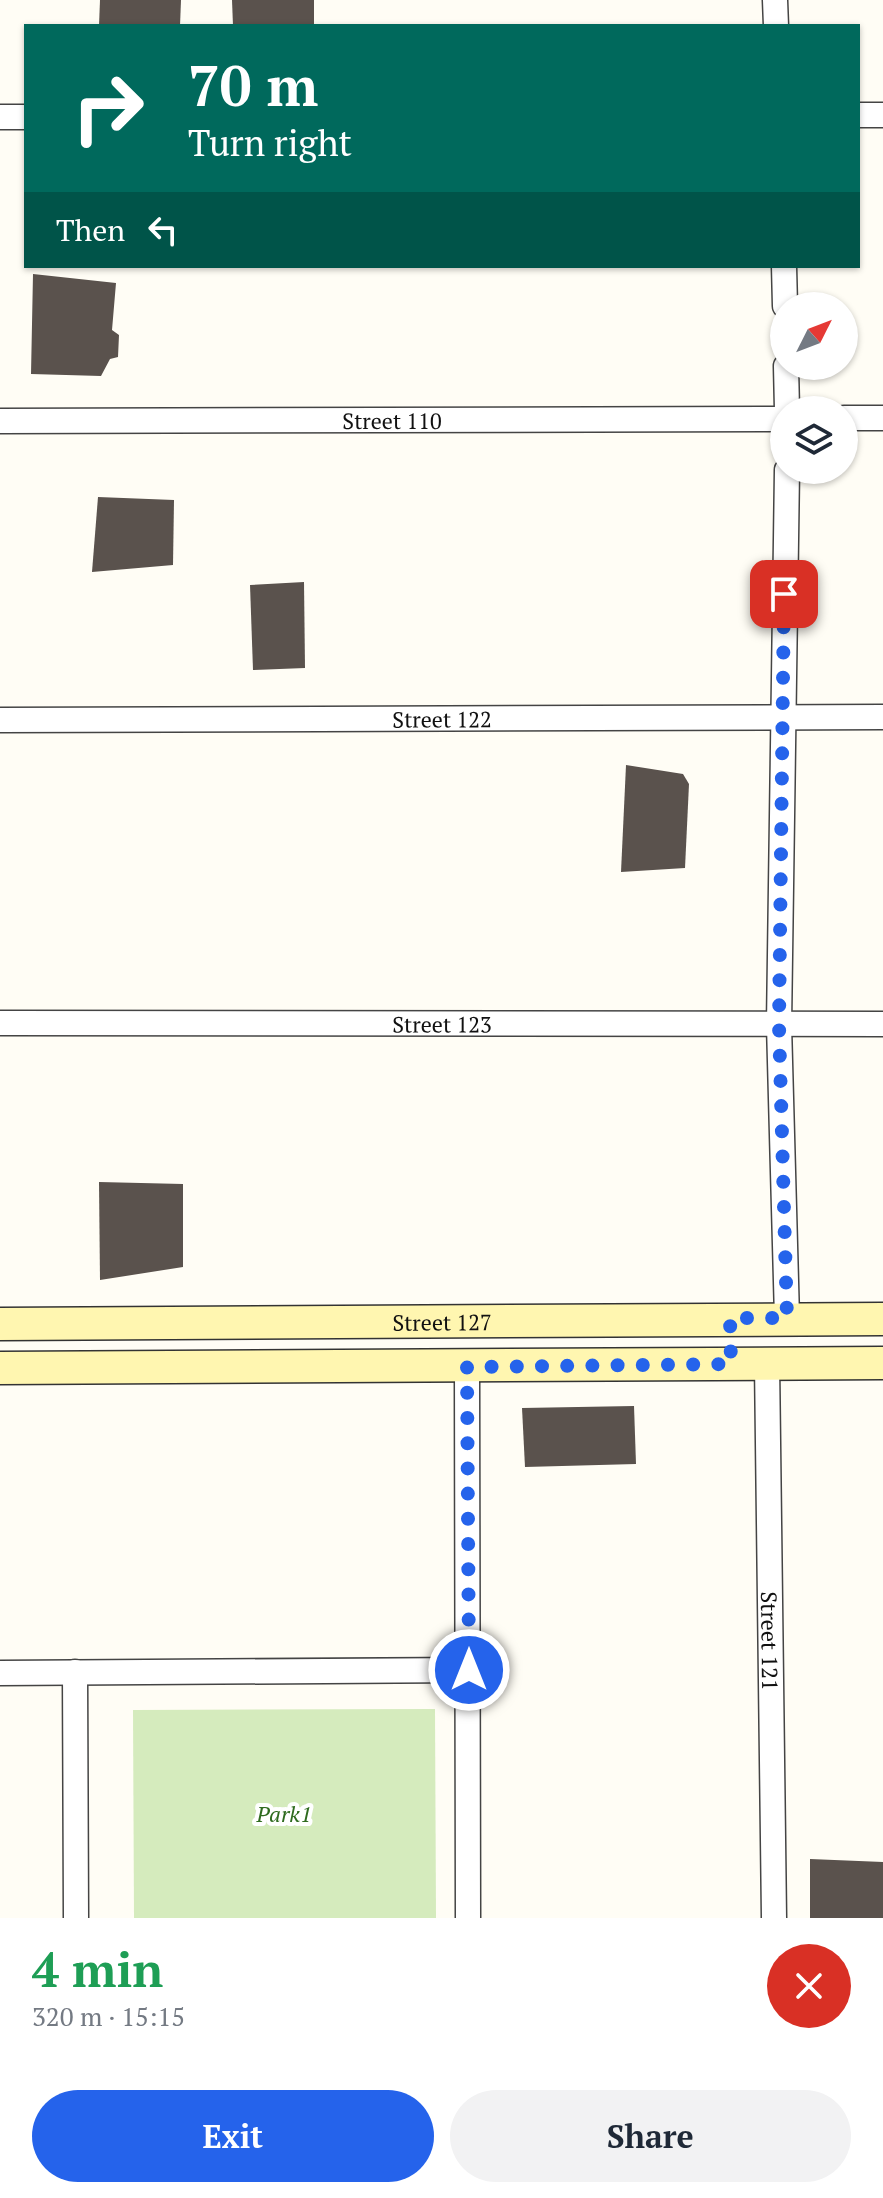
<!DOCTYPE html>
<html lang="en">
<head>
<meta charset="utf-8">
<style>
  body { margin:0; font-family:"PT Serif",serif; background:#f2f2f3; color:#1f2937; height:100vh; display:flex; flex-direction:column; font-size:30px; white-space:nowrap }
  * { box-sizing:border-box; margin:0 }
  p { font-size:26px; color:#747a83 }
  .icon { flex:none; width:44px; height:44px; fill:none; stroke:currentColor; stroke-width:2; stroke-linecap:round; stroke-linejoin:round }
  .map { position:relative; height:1918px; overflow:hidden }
  .drawer { display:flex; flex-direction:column; background:#fff; flex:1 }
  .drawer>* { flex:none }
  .banner { position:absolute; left:24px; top:24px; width:836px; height:244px; border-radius:0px; box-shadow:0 2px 6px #0004; background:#00695c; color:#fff; overflow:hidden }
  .needle { width:52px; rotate:48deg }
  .buttons { position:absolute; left:770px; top:292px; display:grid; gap:16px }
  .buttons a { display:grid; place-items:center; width:88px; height:88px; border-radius:50%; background:#fff; box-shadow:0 2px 6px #0004; font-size:40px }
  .pin { position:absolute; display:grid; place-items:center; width:68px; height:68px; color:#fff; margin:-34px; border-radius:16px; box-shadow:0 4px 12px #0006 }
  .me { position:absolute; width:88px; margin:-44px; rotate:0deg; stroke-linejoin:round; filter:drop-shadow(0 0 6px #0008) }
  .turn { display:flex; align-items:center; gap:28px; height:168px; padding:0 32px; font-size:36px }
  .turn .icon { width:104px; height:104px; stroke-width:2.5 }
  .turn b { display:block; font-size:56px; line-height:68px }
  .then { display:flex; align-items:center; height:76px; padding:0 32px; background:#0003; gap:16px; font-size:30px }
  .round { display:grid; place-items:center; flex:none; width:84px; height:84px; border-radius:42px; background:#f2f2f3 }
  .summary { display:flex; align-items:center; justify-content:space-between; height:136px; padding:0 32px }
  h1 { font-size:48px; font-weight:800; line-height:60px; color:#1e9e55 }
  .cta { display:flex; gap:16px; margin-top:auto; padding:16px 32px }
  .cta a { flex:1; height:92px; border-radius:48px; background:#2563eb; color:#fff; font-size:32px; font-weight:800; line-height:92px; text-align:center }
  .cta a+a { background:#f2f2f3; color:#1f2937 }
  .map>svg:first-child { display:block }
  .green { fill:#d5ebbd }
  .building { fill:#5a524d }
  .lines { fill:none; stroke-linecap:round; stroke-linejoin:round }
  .street-casing { stroke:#444; stroke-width:27 }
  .secondary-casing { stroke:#333; stroke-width:35 }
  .street { stroke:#fff; stroke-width:24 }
  .secondary { stroke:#fff6b0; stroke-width:32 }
  .route { stroke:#2563eb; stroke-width:14; stroke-dasharray:0 25.2 }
  .labels { text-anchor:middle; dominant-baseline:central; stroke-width:8; stroke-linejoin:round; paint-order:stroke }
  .street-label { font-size:22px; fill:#111; stroke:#fff }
  .park-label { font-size:22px; font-style:italic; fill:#2f6b1f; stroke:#fff }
</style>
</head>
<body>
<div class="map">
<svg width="883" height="1918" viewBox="0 0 883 1918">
  <rect width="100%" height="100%" fill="#fffdf5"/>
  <polygon class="green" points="435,1709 436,1918 134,1918 133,1710"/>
  <g class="building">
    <polygon points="100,0 181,0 180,26 99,26"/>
    <polygon points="232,0 314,0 314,26 233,26"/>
    <polygon points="33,274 116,283 112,330 119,335 118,357 110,359 101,376 31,374"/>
    <polygon points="98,497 174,500 173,565 92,572"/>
    <polygon points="304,582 305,668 253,670 250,585"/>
    <polygon points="626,765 683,774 689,784 685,868 621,872"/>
    <polygon points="99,1182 183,1184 183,1267 100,1280"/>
    <polygon points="634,1406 636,1464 525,1467 522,1408"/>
    <polygon points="810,1859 883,1862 883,1918 810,1918"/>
  </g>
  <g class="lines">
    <g class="street-casing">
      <g id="street">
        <polyline points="775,0 776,26"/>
        <polyline points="858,115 883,115"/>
        <polyline points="0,117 26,117"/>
        <polyline points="784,266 785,306"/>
        <polyline points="786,366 787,410"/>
        <polyline points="844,418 883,418"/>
        <path id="s1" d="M0,421L784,419"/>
        <polyline points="787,470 779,1025 787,1318"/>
        <path id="s2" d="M0,720L883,717"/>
        <path id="s3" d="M0,1023L883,1024"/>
        <path id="s4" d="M767,1363L774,1918"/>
        <polyline points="467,1367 468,1918"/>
        <polyline points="75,1672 76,1918"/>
        <polyline points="0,1673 469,1670"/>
      </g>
    </g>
    <g class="secondary-casing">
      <g id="secondary">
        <path id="s5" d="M0,1324L883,1319"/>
        <polyline points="0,1368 883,1363"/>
      </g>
    </g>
    <use href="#street" class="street"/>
    <use href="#secondary" class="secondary"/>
  </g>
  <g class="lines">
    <polyline class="route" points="469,1670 467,1367 731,1364 730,1318 787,1318 779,1025 784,594"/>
  </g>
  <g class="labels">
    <g class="street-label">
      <text stroke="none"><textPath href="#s1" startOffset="392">Street 110</textPath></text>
      <text stroke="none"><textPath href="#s2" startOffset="442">Street 122</textPath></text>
      <text stroke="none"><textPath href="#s3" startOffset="442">Street 123</textPath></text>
      <text stroke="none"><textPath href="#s5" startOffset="442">Street 127</textPath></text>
      <text stroke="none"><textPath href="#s4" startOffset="278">Street 121</textPath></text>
    </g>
    <g class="park-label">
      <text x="284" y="1813">Park1</text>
    </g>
  </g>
</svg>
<div class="buttons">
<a><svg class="needle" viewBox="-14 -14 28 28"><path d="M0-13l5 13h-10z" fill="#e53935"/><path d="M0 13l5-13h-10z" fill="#747a83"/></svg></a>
<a><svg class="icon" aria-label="layers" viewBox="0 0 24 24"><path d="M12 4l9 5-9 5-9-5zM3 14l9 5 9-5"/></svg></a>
</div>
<div class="pin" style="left:784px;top:594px;background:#d93025"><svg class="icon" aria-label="arrive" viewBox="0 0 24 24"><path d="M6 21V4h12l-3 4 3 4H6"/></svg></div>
<svg class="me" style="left:469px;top:1670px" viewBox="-20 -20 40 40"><circle r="17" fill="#2563eb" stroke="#fff" stroke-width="3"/><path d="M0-11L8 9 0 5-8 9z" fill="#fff"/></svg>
<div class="banner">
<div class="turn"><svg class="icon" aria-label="right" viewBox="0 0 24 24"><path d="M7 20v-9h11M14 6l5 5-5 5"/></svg><div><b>70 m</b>Turn right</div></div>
<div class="then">Then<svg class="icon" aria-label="left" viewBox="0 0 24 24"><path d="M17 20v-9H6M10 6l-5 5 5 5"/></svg></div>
</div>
</div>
<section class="drawer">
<div class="summary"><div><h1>4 min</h1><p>320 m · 15:15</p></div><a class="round" style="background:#d93025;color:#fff"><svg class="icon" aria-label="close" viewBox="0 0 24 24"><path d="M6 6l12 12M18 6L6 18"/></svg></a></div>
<div class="cta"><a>Exit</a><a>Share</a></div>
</section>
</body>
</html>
